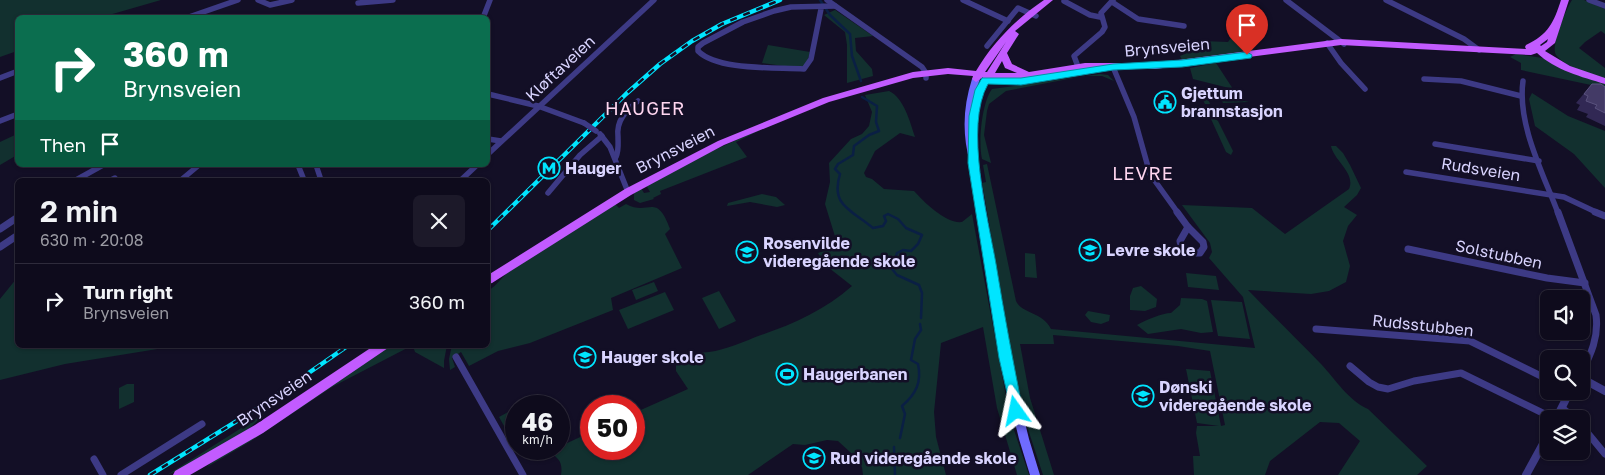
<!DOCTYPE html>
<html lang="en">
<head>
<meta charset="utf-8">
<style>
  body { margin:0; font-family:"Golos Text",sans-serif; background:#1c1929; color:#f1f3f6; height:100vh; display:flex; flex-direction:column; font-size:19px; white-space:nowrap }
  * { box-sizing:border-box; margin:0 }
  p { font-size:16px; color:#9b9ba3 }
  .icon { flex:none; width:28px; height:28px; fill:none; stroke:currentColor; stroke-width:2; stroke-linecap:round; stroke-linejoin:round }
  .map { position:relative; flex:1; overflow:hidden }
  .sheet { position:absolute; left:15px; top:178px; width:475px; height:170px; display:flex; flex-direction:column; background:#0e0b1c; border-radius:8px; box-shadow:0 1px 4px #0004,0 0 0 1px #2e2b3b }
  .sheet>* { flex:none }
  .hud { position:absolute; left:15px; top:15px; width:475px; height:152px; border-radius:8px; box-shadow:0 1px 4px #0004,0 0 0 1px #2e2b3b; background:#0b6e4f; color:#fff; overflow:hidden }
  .fabs { position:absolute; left:1540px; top:290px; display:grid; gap:10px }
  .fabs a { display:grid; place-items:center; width:50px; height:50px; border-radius:8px; background:#0e0b1c; box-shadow:0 1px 4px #0004,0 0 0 1px #2e2b3b; font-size:25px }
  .speed { position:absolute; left:505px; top:395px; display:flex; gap:10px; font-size:25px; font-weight:700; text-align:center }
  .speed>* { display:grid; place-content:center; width:65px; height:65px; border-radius:50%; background:#0e0b1c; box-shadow:0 1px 4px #0004,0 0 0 1px #2e2b3b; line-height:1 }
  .speed small { font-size:12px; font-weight:400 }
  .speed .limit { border:8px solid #d22; background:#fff; color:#111 }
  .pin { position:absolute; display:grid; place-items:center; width:42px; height:42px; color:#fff; margin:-51px -21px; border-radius:50% 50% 50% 0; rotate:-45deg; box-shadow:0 0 5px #0007 }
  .pin .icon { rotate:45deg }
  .me { position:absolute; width:55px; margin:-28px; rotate:348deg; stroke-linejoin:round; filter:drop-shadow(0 0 4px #0008) }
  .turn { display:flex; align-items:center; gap:18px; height:105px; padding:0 25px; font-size:22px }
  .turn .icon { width:65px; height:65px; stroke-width:2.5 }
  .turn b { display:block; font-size:35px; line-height:42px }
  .then { display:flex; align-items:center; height:48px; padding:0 25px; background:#0003; gap:10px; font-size:19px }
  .round { display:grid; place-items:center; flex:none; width:52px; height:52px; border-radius:8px; background:#1c1929 }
  .headline { display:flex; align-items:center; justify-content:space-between; height:85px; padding:0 25px }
  h1 { font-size:30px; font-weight:600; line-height:38px }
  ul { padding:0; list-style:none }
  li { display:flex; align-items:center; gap:15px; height:75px; padding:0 25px; border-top:1px solid #2e2b3b }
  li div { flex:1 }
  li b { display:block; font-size:19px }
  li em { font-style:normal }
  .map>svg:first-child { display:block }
  .green { fill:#12302f }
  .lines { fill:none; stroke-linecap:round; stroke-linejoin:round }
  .stream { stroke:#0a1f44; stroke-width:2.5 }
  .minor-far1 { stroke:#3d3a85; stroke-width:5.5 }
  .minor { stroke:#3d3a85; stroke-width:7 }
  .tertiary { stroke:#3d3a85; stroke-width:8 }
  .secondary { fill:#6f6bff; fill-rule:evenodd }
  .primary { fill:#c25bff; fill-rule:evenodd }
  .rail-casing { stroke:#00e5ff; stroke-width:4.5 }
  .rail { stroke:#130f26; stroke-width:2.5; stroke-dasharray:7; stroke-linecap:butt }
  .minor-bridge { stroke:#3d3a85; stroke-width:5.5 }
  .wall { fill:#312854 }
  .building { fill:#433a66; stroke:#5a527e }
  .route { fill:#00e5ff; stroke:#0095a6 }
  .labels { text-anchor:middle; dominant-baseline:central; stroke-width:5; stroke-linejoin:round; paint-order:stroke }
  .street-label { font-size:16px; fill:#d9d4ff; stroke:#130f26 }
  .poi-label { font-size:16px; font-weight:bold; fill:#d9d4ff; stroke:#130f26; text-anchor:start }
  .neighbourhood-label { font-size:18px; letter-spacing:1px; fill:#ffd6f0; stroke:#130f26 }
</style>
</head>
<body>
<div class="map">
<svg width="1605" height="475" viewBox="0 0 1605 475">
  <rect width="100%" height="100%" fill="#130f26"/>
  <g class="green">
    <polygon points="0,0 161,0 109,15 108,17 18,18 17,51 0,57"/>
    <path d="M1572,0H1584L1605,9V34L1601,31L1585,42L1579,48L1605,68V79C1590,74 1566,68 1556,55C1550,46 1566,9 1572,0Z"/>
    <polygon points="835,10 873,36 855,38 856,51 872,69 873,76 847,83 847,45 845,32 824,15"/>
    <polygon points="1233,35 1242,38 1254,51 1182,60 1180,56 1194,50 1206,49 1202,41 1228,42"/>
    <polygon points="768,45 810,52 806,66 798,68 762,63"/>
    <polygon points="1516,54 1543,58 1605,84 1605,88 1521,70 1521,63 1510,57"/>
    <polygon points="1216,63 1233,89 1193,79 1190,68"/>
    <path d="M1100,74L1108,75L1114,81L1102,76H1084L1006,91L989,104L987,111L984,135L991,163L982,159C978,142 982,102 992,89Z"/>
    <path d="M889,91C904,98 910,122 915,137L900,133L875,151L864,173L866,177L872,179L884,189L914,191C924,202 946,224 962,222L972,214L1010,418L1029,475H1017L997,408L983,327L941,343L934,412L936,437L946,475H863L862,467L850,452L838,441L827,440L805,445L793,444L748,475H561C563,463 559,457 548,452L591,432V449H634V413L688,389L676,371V365C688,349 694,354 709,352C726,350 745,341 761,335C794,324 826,309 852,286L824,264L818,253L838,246L825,204L830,182L829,163L851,139L862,134L869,126L872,112L865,95Z"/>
    <polygon points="1202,92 1249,102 1223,103 1221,99 1208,98 1210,104 1205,104 1200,94"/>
    <polygon points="1532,93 1568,116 1605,131 1605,188 1574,154 1535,126 1529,99"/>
    <polygon points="1214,118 1218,121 1233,151 1231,155 1226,152 1211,119"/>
    <polygon points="777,122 736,142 747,157 660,191 661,194 653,198 654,199 640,203 634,200 634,193 641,188 644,193 650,192 646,185 703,155"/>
    <polygon points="17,134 17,155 0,165 0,142"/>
    <path d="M1331,146H1336L1343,153L1350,165L1361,188L1357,195L1344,207L1357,215L1348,226L1343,241L1350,266L1346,282L1329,291L1311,294L1248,290C1272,315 1297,339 1321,364C1336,380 1348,400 1368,409L1427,466L1417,475H1338L1360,441L1339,423L1320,422L1270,461L1265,475H1194L1193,456H1200L1196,433L1197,426H1219L1197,423L1186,369L1210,371L1221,426L1225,425L1210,351L1178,346L1053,335L1054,344H1020L1030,398L1054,475H1043L1026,423L1018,390L984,194L982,183L986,182L983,165L987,164L1016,301C1022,314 1043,312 1051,329L1255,348L1243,297L1209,258L1212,252L1210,243L1182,205L1252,208L1285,234L1349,189C1356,173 1334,161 1331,146Z"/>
    <polygon points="762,194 776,197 785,205 777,207 750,202 727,206 728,203"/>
    <path d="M615,204L619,208L626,204C649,217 656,191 670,229L665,234L682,268L611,298L613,310L530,343L498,351L469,366L461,352L452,358L455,367L450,370L449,359L452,345H488V291C497,285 502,277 511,269Z"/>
    <polygon points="1025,253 1035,254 1037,278 1025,277"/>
    <polygon points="1186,273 1216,276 1219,290 1188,287"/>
    <polygon points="17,278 18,345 182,345 65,364 0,380 0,299"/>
    <polygon points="654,282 658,291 636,300 632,290"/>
    <polygon points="1141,286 1157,299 1156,307 1145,311 1130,310 1130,296 1133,288"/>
    <polygon points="719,291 736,321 719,329 702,298"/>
    <polygon points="665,292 674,310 628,329 619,310"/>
    <path d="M1181,298L1202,299L1207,301L1213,332L1201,333L1181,329L1148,334L1137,325C1146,320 1162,313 1171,313L1180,305Z"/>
    <polygon points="1211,300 1242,302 1250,339 1218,336"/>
    <polygon points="1088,311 1110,315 1109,321 1101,324 1091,322 1085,315"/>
    <polygon points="392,345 413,345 332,387 251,441 207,467 211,463"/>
    <polygon points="418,345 447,345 444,361 444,368 415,352 414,349"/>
    <polygon points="127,384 134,384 134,402 119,409 119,388"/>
    <polygon points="510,411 514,411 516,415 507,421 516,436 516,447 499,417"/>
    <polygon points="265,413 248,430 183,468 167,475"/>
  </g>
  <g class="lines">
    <g class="stream">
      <polyline points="820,0 830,15 850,34 852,56 861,81"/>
      <path d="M862,97L877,106L876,122L879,131L869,135L854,146L853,155L838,164L835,169L840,174C830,206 852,210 873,228L883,226L886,221L884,216L888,214L898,219L906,228L922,235L918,244L911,251L903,250L897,253L892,269L897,275L919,285L922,293L921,318"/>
      <path d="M900,438L905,414L902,406C916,394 922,382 918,364L911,360L915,339L921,330L920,324"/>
      <polyline points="894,447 895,475"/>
    </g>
    <g class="minor-far1">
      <polyline points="258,0 270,5 292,0"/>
      <polyline points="827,0 922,67 926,73 926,78"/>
      <polyline points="963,0 1008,21"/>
      <polyline points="1286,0 1344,44"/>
      <polyline points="1386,0 1464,39 1479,50"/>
      <polyline points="1589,0 1605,6"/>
      <polyline points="1064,1 1090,15 1100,17"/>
      <polyline points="1112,2 1138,19 1184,26"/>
      <polyline points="358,3 393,0"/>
      <path d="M821,9L811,59L804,69C776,67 718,71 698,51V47L703,43L743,22L774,11L791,7L835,6"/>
      <polyline points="186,18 238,0"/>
      <polyline points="483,18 490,0"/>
      <polyline points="1327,43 1341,63 1365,89"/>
      <polyline points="987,46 1018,8 1036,16"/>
      <polyline points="1113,67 1134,117 1150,174 1178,213"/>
      <polyline points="1080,72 1074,56 1102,32 1105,27 1101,13 1113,0"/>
      <polyline points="0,78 18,71"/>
      <polyline points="1424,79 1461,81 1521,96"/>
      <path d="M1523,81C1517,124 1543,173 1558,213"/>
      <polyline points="488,94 538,106 584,123"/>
      <polyline points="0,121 18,114"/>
      <polyline points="600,134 610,147 628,192"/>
      <polyline points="488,139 501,141"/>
      <polyline points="1435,144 1539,161"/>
      <polyline points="488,154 654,0"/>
      <path d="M616,157C619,150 618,144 618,137C616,120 626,111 638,101"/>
      <polyline points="298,165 304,180"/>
      <polyline points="316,165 321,180"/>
      <polyline points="1406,172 1564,197 1598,213"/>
      <polyline points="76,180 103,165"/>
      <polyline points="111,180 115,178"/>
      <polyline points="181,180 199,165"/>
      <polyline points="461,180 477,165"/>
      <polyline points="548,193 580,155 602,136"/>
    </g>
    <g class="minor">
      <polyline points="1177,212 1188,227"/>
      <path d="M1558,212L1596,315C1599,337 1591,354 1581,374"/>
      <polyline points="1595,212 1605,216"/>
      <polygon points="1188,227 1203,242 1204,247 1200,253 1190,253 1181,246 1180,241"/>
      <polyline points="0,229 18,217"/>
      <polyline points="0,247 18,235"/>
      <polyline points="1408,249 1547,278 1585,283"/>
      <polyline points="1316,329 1470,341 1549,380"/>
      <polyline points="456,357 523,475"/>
      <polyline points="1350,366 1369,382 1378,387 1388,389 1414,381 1461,373 1555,419"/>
      <polyline points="1562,408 1576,419"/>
      <polyline points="1581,425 1605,454"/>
      <polyline points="94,459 103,475"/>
      <polyline points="121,475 202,424"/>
    </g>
    <g class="tertiary">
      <polyline points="1581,378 1605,391"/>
      <polyline points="1556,419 1570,391"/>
      <polyline points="1526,475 1549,433"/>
    </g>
    <path class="secondary" d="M976,76L980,79L976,90L982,79L985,78L989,81C977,102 977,124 978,148L975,151L978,163L1014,378L1029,439L1040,475H1030L1019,439L1004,378L970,163C962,134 963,107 972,79Z"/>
    <g class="primary">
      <path d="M1044,0H1053L1015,31L1019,34L1007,53L1012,64L1029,72L1085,63H1155L1341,39L1526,49L1525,47L1526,45C1548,35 1554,22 1561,0H1569L1555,43L1545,51L1570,66L1605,78V84C1582,77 1555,70 1537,53L1531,55L1341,45L1155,69H1085L1020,79L991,78L988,83L985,84L981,81L983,77L976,82L972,79L973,76L948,74L913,78L829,102L724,145L631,195L492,283L488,284V275L625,189L718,141L823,98L913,72L948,68L976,71C993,42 1016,19 1044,0ZM1548,39L1547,42L1541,46L1540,45ZM1006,42L987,72H985ZM1002,61L1005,68L1017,73H995Z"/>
      <polygon points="375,345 389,345 388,348 263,433 190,475 173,475 175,471 255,425"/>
    </g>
    <g class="rail-casing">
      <g id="rail">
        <polyline points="488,230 626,94 660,64 692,41 722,24 780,0"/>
        <polyline points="150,475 261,406 349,345"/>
      </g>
    </g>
    <use href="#rail" class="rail"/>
    <polyline class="minor-bridge" points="584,123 596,131"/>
  </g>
  <polygon class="wall" points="1592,84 1605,87 1605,126 1586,117 1588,114 1577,110 1580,105 1576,103"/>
  <polygon class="building" points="1592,84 1601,84 1605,87 1605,113 1595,108 1597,105 1586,101 1588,96 1584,94"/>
  <path class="route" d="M1247,52L1252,55L1251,58L1182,67L1113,70L1021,85L988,84C964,126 988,218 996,264C1004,313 1013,362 1023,411L1021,415L1016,417L1012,415L999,358L968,163L969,116L975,90L982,78H1021L1113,64L1182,60Z"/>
  <defs>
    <g id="civic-ring" transform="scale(1.125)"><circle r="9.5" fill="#130f26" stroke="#00e5ff" stroke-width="1.5"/><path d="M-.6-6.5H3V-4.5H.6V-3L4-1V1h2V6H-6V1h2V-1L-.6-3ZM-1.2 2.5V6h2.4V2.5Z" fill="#00e5ff"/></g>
    <g id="metro-ring" transform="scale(1.125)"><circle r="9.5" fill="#130f26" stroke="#00e5ff" stroke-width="1.5"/><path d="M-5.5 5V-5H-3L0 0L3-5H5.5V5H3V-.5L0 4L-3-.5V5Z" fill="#00e5ff"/></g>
    <g id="school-ring" transform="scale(1.125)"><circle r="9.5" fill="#130f26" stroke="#00e5ff" stroke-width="1.5"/><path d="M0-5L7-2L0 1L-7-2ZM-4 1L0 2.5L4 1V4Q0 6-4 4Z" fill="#00e5ff"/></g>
    <g id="stadium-ring" transform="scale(1.125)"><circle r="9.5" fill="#130f26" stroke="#00e5ff" stroke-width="1.5"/><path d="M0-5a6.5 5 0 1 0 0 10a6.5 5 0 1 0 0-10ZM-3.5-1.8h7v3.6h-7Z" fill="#00e5ff"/></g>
  </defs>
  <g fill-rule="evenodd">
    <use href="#civic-ring" x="1165" y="102"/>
    <use href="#metro-ring" x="549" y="168"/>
    <use href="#school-ring" x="1090" y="250"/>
    <use href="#school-ring" x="747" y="252"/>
    <use href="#school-ring" x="585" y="357"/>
    <use href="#stadium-ring" x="787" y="374"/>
    <use href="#school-ring" x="1143" y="396"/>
    <use href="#school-ring" x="814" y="458"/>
  </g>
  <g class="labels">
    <g class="street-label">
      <text transform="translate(1167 47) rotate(-5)">Brynsveien</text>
      <text transform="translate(560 68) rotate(-43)">Kløftaveien</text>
      <text transform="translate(675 149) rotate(-27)">Brynsveien</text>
      <text transform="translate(1481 169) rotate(9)">Rudsveien</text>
      <text transform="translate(1499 254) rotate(12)">Solstubben</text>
      <text transform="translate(1423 325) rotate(6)">Rudsstubben</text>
      <text transform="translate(274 398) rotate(-34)">Brynsveien</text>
    </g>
    <g class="poi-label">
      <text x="1181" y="93">Gjettum<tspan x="1181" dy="18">brannstasjon</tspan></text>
      <text x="565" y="168">Hauger</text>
      <text x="763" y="243">Rosenvilde<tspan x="763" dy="18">videregående skole</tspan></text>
      <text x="1106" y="250">Levre skole</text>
      <text x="601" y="357">Hauger skole</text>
      <text x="803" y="374">Haugerbanen</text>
      <text x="1159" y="387">Dønski<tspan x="1159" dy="18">videregående skole</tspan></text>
      <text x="830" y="458">Rud videregående skole</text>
    </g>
    <g class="neighbourhood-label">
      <text x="645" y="108">HAUGER</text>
      <text x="1143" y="173">LEVRE</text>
    </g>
  </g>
</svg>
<div class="fabs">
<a><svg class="icon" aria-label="sound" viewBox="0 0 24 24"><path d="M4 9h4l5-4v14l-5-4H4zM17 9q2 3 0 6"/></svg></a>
<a><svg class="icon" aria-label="search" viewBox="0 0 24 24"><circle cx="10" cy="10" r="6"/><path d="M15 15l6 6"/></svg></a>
<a><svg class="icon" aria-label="layers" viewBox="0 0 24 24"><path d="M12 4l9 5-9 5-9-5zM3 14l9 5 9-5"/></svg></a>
</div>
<div class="speed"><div>46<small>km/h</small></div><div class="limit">50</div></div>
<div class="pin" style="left:1247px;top:55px;background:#d93025"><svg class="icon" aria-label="arrive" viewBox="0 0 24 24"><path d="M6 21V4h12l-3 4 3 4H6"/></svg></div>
<svg class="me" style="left:1016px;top:411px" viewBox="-20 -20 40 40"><path d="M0-17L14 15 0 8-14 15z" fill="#00e5ff" stroke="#fff" stroke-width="4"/></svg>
<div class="hud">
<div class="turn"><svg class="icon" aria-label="right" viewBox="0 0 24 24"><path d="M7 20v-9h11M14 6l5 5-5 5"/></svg><div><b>360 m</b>Brynsveien</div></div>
<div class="then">Then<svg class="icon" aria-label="arrive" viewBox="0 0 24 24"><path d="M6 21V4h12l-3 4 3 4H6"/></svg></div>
</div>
<section class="sheet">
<div class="headline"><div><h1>2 min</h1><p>630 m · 20:08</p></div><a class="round"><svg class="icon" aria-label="close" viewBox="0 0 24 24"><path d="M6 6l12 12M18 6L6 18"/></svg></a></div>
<ul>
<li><svg class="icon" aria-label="right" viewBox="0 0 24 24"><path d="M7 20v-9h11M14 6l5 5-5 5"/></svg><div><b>Turn right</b><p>Brynsveien</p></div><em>360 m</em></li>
</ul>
</section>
</div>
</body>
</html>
